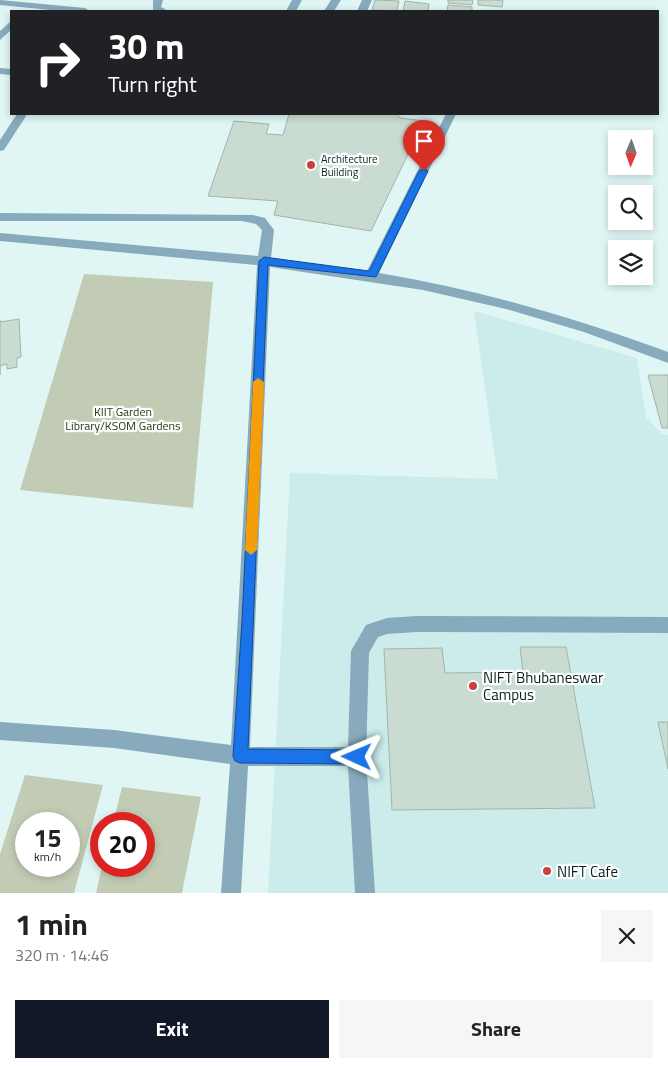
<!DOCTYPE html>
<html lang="en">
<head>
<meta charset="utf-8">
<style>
  body { margin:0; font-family:"Titillium Web",sans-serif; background:#f6f6f6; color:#222; height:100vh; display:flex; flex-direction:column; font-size:19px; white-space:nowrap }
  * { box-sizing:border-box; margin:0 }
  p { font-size:16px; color:#767676 }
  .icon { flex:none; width:28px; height:28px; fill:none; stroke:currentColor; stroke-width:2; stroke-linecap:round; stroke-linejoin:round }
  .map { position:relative; height:893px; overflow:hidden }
  .panel { display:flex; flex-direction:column; background:#fff; flex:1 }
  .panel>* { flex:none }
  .banner { position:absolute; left:10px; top:10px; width:649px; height:105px; border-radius:0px; box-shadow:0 2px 8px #0003; background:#202124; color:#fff; overflow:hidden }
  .needle { width:32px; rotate:182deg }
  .controls { position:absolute; left:608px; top:130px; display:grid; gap:10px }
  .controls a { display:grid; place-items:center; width:45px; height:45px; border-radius:0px; background:#fff; box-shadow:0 2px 8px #0003; font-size:25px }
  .speed { position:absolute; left:15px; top:812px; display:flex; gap:10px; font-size:25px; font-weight:700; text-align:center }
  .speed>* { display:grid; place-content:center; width:65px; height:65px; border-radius:50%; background:#fff; box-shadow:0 2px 8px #0003; line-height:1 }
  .speed small { font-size:12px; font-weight:400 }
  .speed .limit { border:8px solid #d22; background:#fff; color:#111 }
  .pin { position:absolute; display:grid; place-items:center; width:42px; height:42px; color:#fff; margin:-51px -21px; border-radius:50% 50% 50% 0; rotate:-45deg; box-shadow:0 0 5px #0007 }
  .pin .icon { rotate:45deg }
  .me { position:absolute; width:55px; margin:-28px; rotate:271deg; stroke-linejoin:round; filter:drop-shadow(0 0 4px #0008) }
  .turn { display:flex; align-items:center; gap:18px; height:105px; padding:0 15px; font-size:22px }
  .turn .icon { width:65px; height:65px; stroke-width:2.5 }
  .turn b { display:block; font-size:35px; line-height:42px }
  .round { display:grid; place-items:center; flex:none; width:52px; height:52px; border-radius:0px; background:#f6f6f6 }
  .summary { display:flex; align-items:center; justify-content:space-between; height:85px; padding:0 15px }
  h1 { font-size:30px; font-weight:700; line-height:38px }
  .action { display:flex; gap:10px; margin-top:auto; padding:10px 15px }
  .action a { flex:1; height:58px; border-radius:0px; background:#111827; color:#fff; font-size:20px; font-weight:700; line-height:58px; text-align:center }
  .action a+a { background:#f6f6f6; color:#222 }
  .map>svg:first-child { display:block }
  .built { fill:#ccecec }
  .green { fill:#c2ccb5; fill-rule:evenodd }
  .building { fill:#cadcd2; stroke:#a2b4aa }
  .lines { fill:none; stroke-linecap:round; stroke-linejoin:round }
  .minor { fill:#87abbd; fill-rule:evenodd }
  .route { fill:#1a73e8; stroke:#114b97 }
  .slow { fill:#f59e0b }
  .poi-dot { fill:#cd3f3a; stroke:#faffff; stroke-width:2 }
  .labels { text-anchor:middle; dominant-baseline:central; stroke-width:4.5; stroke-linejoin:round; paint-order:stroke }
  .far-poi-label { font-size:11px; fill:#141c1c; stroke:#faffff; text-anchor:start }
  .park-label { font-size:12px; fill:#2a3c0b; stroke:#faffff }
  .near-poi-label { font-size:15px; fill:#141c1c; stroke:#faffff; text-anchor:start }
</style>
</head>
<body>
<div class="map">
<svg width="668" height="893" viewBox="0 0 668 893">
  <rect width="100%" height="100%" fill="#dff6f5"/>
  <polygon class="built" points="474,311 637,358 646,417 662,434 668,435 668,893 268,893 290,473 498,479"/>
  <g class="green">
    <polygon points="84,274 213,282 193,508 20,490"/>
    <path d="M25,775L103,785L74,893H0V854ZM26,824H69V866H26Z"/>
    <polygon points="122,787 201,797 182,893 96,893 102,866 144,866 144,824 113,824"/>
  </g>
  <g class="building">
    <polygon points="375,0 399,1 397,11 372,10"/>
    <polygon points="448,0 473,0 472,5 448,3"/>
    <polygon points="478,0 503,0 502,7 478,5"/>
    <polygon points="405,1 429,4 428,11 403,11"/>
    <polygon points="448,5 472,7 472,11 447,11"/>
    <polygon points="289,114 395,114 401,118 424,121 371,231 274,215 278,201 208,196 234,121 269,124 266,134 283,135"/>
    <polygon points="19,319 21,357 17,358 17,367 7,369 7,364 0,366 0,375 0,320 0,322"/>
    <polygon points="648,375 668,375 668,428 662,428"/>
    <polygon points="520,647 566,647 595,808 392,810 384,649 442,648 445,673 523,672"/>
    <polygon points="658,722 668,722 668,769"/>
  </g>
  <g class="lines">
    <g class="minor">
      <polygon points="0,0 85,8 90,11 61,11 0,5"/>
      <polygon points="153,0 163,0 161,7 168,11 153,10"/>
      <polygon points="292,0 302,0 296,11 286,11"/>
      <polygon points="331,0 341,0 334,11 324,11"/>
      <polygon points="362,0 372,0 367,11 357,11"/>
      <polygon points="11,21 11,30 0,40 0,31"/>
      <polygon points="0,68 11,69 11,75 0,74"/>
      <polygon points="17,114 25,114 26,116 4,150 0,151 0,140"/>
      <path d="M446,114H456L379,273C479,290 573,317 668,352V363L584,332L506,309L423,290L270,267L250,747H348L351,651L366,625L387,618L416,616L668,617V633L416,632L387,634L378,637L369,653L366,757L375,893H355L348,766H248L241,893H221L230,764L114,748L0,740V722L114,730L231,745L257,265L0,241V233L258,256L262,230L256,224L242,221H0V213L253,215L265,218L274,230L271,258L367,271Z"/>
    </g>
  </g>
  <polygon class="route" points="424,168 428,171 376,277 268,265 248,749 357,750 362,752 365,757 362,762 357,764 240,763 235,761 233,756 242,621 259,261 264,257 369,271 419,171"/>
  <polygon class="slow" points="258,378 264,382 257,550 251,555 245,550 253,382"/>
  <g class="poi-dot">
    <circle cx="311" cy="165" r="5"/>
    <circle cx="473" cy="686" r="5"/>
    <circle cx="547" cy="871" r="5"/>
  </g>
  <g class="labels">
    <g class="far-poi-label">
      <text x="321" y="159">Architecture<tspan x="321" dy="13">Building</tspan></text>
    </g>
    <g class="park-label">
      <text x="123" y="411">KIIT Garden<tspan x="123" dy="14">Library/KSOM Gardens</tspan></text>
    </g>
    <g class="near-poi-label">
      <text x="483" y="677">NIFT Bhubaneswar<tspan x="483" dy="17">Campus</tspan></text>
      <text x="557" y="871">NIFT Cafe</text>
    </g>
  </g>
</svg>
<div class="controls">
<a><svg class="needle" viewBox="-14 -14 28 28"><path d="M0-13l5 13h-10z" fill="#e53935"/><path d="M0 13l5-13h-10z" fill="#767676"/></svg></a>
<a><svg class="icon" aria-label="search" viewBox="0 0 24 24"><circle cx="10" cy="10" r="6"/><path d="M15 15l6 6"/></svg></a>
<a><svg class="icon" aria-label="layers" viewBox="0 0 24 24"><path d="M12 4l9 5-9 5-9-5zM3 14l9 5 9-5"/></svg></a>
</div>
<div class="speed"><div>15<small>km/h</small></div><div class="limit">20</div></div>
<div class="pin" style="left:424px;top:171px;background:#d93025"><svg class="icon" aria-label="arrive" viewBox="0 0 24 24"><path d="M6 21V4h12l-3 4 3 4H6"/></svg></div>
<svg class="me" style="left:357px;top:757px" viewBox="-20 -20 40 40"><path d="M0-17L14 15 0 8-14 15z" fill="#1a73e8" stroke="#fff" stroke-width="4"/></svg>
<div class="banner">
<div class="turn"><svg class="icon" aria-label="right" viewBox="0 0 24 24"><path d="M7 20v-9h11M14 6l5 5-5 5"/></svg><div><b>30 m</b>Turn right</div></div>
</div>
</div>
<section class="panel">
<div class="summary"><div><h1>1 min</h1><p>320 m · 14:46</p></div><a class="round"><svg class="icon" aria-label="close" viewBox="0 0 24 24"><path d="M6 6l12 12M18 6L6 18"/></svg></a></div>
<div class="action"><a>Exit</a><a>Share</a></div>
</section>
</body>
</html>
